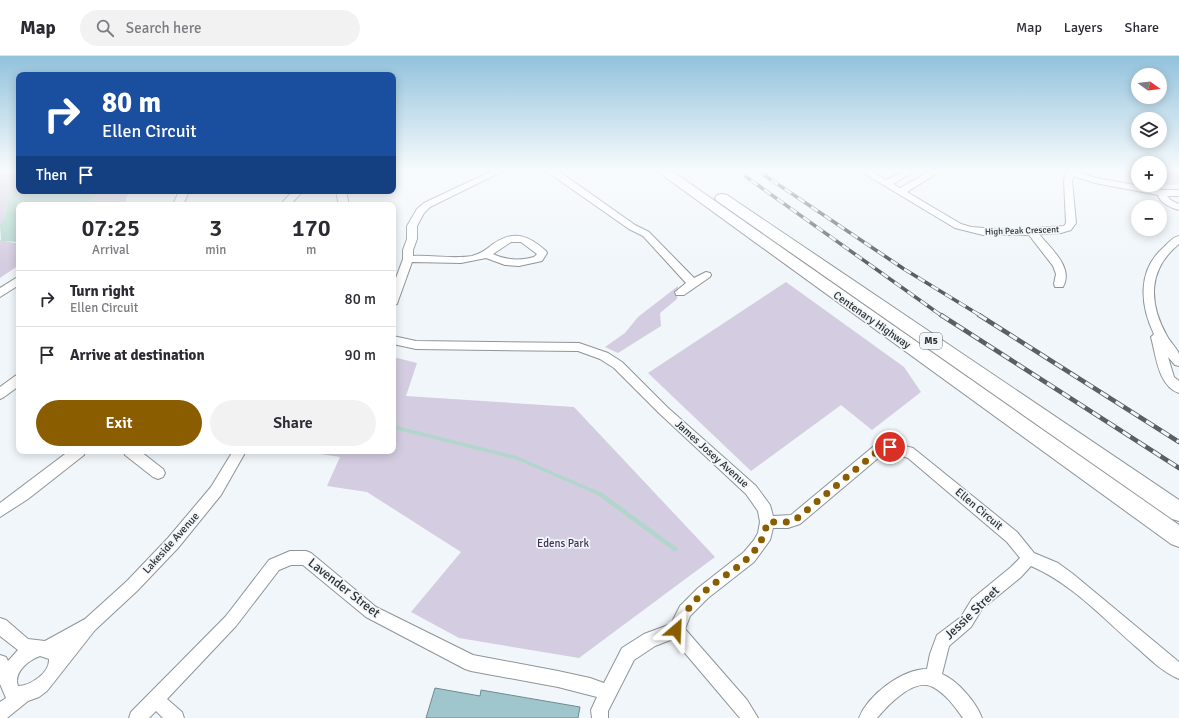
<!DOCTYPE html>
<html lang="en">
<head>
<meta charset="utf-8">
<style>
  body { margin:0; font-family:Signika,sans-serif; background:#f2f2f3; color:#2b2b33; height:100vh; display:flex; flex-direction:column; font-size:15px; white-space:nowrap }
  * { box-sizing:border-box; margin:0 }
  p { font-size:13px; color:#7c7c81 }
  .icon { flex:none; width:22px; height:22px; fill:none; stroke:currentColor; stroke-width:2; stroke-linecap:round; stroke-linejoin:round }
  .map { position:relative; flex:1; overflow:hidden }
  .panel { position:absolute; left:16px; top:146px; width:380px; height:252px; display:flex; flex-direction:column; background:#fff; border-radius:8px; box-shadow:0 2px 10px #0003 }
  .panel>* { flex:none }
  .guide { position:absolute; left:16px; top:16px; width:380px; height:122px; border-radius:8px; box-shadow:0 2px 10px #0003; background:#1a4fa0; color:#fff; overflow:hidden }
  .needle { width:26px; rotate:105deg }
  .tools { position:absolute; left:1131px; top:12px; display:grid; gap:8px }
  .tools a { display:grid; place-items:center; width:36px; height:36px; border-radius:50%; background:#fff; box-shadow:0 2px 10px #0003; font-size:20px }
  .pin { position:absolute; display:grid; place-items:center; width:34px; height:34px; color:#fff; margin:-17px; border:2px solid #fff; border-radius:50%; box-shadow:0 1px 4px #0007 }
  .me { position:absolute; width:44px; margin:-22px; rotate:26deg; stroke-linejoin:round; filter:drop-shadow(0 0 3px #0008) }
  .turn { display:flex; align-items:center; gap:14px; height:84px; padding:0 20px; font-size:18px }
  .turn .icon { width:52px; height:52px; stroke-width:2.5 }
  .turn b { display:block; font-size:28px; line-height:34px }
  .then { display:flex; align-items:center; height:38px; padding:0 20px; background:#0003; gap:8px; font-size:15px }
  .eta { display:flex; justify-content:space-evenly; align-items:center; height:68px; text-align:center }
  .eta b { font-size:24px; font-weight:600; line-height:28px }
  .cta { display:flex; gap:8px; margin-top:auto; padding:8px 20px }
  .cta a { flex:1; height:46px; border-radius:24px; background:#895d00; color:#fff; font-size:16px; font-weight:600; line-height:46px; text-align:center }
  .cta a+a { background:#f2f2f3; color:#2b2b33 }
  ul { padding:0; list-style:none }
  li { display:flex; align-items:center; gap:12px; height:56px; padding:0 20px; border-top:1px solid #e1e1e2 }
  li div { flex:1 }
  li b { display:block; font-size:15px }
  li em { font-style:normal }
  header { display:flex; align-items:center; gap:24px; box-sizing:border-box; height:56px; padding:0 20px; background:#fff; border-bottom:1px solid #e1e1e2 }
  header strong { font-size:19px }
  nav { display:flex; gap:22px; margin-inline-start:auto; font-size:14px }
  .search { width:280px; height:36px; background:#f2f2f3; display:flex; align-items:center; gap:10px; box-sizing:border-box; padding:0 14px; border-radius:22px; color:#7c7c81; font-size:15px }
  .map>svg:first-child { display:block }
  .green { fill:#d4cce0 }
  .water { fill:#b1d6cb }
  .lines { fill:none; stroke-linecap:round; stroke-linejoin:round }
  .stream-far1 { stroke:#b1d6cb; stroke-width:3.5 }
  .stream { stroke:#b1d6cb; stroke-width:4.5 }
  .building { fill:#9fc6cc; stroke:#6f8b8f }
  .minor-casing { stroke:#8e9498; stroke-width:2 }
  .highway-casing { stroke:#8e9498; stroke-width:2 }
  .minor { fill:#fff; fill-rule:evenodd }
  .highway { fill:#fff; fill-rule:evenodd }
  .rail-far1-casing { stroke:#5c5f61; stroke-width:3.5 }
  .rail-casing { stroke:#5c5f61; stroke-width:4.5 }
  .rail-far1 { stroke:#f0f6fa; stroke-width:2.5; stroke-dasharray:8; stroke-linecap:butt }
  .rail { stroke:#f0f6fa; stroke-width:3; stroke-dasharray:9; stroke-linecap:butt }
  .route { stroke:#895d00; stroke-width:7; stroke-dasharray:0 12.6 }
  .labels { text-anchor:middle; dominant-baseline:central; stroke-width:3.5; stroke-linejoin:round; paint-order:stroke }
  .far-street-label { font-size:9px; fill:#2f3133; stroke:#f0f6fa }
  .shield { fill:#f0f6fa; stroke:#696c6f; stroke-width:1 }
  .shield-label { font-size:10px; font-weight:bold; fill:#2f3133 }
  .street-label { font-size:11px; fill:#2f3133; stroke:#f0f6fa }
  .park-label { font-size:11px; fill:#422f58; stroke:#f0f6fa }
  .near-street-label { font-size:13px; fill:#2f3133; stroke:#f0f6fa }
</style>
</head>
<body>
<header>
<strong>Map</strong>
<div class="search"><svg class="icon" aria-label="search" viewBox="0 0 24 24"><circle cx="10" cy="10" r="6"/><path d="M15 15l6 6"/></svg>Search here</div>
<nav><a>Map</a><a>Layers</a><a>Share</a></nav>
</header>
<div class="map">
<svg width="1179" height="662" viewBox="0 0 1179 662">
  <rect width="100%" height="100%" fill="#f0f6fa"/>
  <g class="green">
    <polygon points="0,115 15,115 14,120 17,130 8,144 5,160 0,169"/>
    <polygon points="1160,115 1179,115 1179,128 1154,131 1154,129 1160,129"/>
    <polygon points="100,135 130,135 126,142 126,149 87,149"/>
    <polygon points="0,184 14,187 19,186 19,209 0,222"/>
    <polygon points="786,226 904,311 921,336 872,374 841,349 751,415 648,317"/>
    <polygon points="678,230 677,243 660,257 661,270 618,297 605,291 625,277 638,261"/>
    <polygon points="393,301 417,307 406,340 574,351 715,501 579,602 459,582 411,556 461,496 367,436 327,430 340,401 301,395 393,395"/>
  </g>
  <polygon class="water" points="15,115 19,115 19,135 100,135 87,149 19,149 19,186 1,185 0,169 5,160 8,144 17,130 14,120"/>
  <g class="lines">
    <polyline class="stream-far1" points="393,371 517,402 602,439"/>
    <polyline class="stream" points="600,438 675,493"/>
  </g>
  <polygon class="building" points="435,632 480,640 481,634 580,651 578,662 426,662"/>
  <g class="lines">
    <g class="minor-casing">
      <g id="minor">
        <path d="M492,115H503L430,151L424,157L417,170V183L413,194V200C432,199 453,203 472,200C480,198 487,193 493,188C514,174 528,179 546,195L547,197L542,205L519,210L505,209L486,202L461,207L412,206L398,245L397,248L393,249V230L403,203V194L407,183V170L417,153L424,147ZM511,186H521L537,198L534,201C521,205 505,204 493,198Z"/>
        <polygon points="546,115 557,115 567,121 635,169 649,176 694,222 706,216 710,217 711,219 710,221 684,239 676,239 675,236 686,227 643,180 629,173"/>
        <path d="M860,115H871L886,124L904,115H915L893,128L900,132L930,115H941L907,136L961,168L971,171L1009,174L1064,170L1066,167L1064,125L1065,118L1061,115H1075L1096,122L1163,134H1179V140H1167L1172,145L1179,148V154C1171,152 1160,147 1158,139L1095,127L1074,120L1072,125L1076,167L1071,174L1061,177L1039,178C1050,192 1074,211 1063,231H1055L1054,228L1056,218L1053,210L1029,179H983L955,172Z"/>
        <polygon points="179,135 189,135 183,149 173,149"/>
        <polygon points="293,135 303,135 290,149 280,149"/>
        <polygon points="336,135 346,135 349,149 339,149"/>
        <path d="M1179,180V188C1148,213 1148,246 1167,280C1170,286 1177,292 1179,298C1179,301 1179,307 1179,310L1175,309L1168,301L1174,321L1179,325V337C1158,330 1156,299 1151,281L1154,278C1140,249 1137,214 1164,191C1168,187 1173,181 1179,180Z"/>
        <polygon points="16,222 19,223 19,229 0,241 0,232"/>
        <path d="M393,280L416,285L579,287L608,297L622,306L667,351L756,430L770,449L773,460L791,459L874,390L892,387L913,392L1017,476L1034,497L1058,507L1073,518L1179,606V623C1162,616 1149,602 1135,590C1103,562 1071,527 1031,510L1021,521L982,553L971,571L949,590L942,618C958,625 976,646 982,662H963C955,651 946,638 933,631C914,621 888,649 877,662H859C868,639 902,613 927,613L930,598L937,579L961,561L972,543L1011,511L1020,502L1007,486L908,402L896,398H883L800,468L788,472H773L770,484L754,506L708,542L690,560L685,573L747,644L758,662H740L673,583L655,590L634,604L608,655V662H592L591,654L597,641L558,631L471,615L465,613L366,561L303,509H291L279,514L236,570L167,643L182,656L184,662H163L156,655L149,662H129L131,656L226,560L269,504L290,495H306L311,497L376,551L473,599L558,615L590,622L604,627L622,592L644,578L671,568L680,550L698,532L744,496L754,484L758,477L760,466L758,455L746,438L659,357L614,312L600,303L578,295L416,293L393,288Z"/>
        <polygon points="19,318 19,330 4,341 0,343 0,331 15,320"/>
        <polygon points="69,395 85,395 84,399 28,443 0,461 0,447"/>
        <polygon points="124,395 140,395 163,413 165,417 163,421 158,423 153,421 125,399"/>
        <path d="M233,395H246L221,439L178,492L137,535L95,574L47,635L39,641L28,645L7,662H0V646L6,642L0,628V599L6,601L8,605L18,594L0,580V562L6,564L28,583L45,585L85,563L127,525L168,482L211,431ZM40,600L49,603C50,617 30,630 18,630C13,616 29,604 40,600Z"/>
      </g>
    </g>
    <g class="highway-casing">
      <g id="highway">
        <polygon points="657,115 672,115 1179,469 1179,491 1171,488"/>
        <polygon points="722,138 727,139 1179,444 1179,465 1172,463 717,145 715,142 717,139"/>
      </g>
    </g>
    <use href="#minor" class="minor"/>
    <use href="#highway" class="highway"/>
    <g class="rail-far1-casing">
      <g id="rail-far1">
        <polyline points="738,115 942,260"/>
        <polyline points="758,115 904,213 981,260"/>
      </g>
    </g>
    <g class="rail-casing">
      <g id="rail">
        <polyline points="941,259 1179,412"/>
        <polyline points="979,259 1179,386"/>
      </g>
    </g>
    <use href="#rail-far1" class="rail-far1"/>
    <use href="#rail" class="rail"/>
  </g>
  <linearGradient id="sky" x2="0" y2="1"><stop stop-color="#92c2dc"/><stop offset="0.55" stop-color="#f8fbfd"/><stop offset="1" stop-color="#f8fbfd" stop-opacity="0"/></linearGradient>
  <rect width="1179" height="208" fill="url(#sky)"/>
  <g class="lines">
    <path class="route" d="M676,574C683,559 691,548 703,537C729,513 761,504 767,466H788L795,464L879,394L890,391"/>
  </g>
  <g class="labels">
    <g class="far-street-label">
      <text transform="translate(1022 175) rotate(-2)">High Peak Crescent</text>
    </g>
    <rect class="shield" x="920" y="277" width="22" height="16" rx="3"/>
    <g class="shield-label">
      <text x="931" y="285">M5</text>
    </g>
    <g class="street-label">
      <text transform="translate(872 264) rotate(35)">Centenary Highway</text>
      <text transform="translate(712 398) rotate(42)">James Josey Avenue</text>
      <text transform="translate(979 453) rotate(40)">Ellen Circuit</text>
      <text transform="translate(171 487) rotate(-48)">Lakeside Avenue</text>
    </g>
    <g class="park-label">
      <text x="563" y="487">Edens Park</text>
    </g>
    <g class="near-street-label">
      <text transform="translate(344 532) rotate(38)">Lavender Street</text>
      <text transform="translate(972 557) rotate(-44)">Jessie Street</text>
    </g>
  </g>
</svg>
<div class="tools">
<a><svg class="needle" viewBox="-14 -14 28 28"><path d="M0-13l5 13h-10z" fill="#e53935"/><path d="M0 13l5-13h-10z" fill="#7c7c81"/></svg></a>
<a><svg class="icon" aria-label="layers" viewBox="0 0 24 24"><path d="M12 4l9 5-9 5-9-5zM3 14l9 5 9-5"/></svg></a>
<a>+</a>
<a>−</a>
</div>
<div class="pin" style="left:890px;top:391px;background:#d93025"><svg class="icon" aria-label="arrive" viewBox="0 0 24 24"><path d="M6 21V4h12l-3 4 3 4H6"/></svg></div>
<svg class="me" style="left:676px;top:574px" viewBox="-20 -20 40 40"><path d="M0-17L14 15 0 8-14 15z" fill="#895d00" stroke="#fff" stroke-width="4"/></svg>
<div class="guide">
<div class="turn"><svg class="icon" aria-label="right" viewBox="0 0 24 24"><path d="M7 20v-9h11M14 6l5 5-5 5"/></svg><div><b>80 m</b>Ellen Circuit</div></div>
<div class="then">Then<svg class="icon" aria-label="arrive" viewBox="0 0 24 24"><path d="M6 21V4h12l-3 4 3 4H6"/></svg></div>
</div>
<section class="panel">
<div class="eta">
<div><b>07:25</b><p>Arrival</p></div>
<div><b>3</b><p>min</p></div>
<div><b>170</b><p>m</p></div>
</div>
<ul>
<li><svg class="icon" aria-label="right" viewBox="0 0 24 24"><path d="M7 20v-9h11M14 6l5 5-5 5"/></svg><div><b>Turn right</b><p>Ellen Circuit</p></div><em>80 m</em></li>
<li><svg class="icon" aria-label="arrive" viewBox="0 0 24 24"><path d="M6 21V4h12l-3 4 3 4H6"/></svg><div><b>Arrive at destination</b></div><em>90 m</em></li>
</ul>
<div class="cta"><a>Exit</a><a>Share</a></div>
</section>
</div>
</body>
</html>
